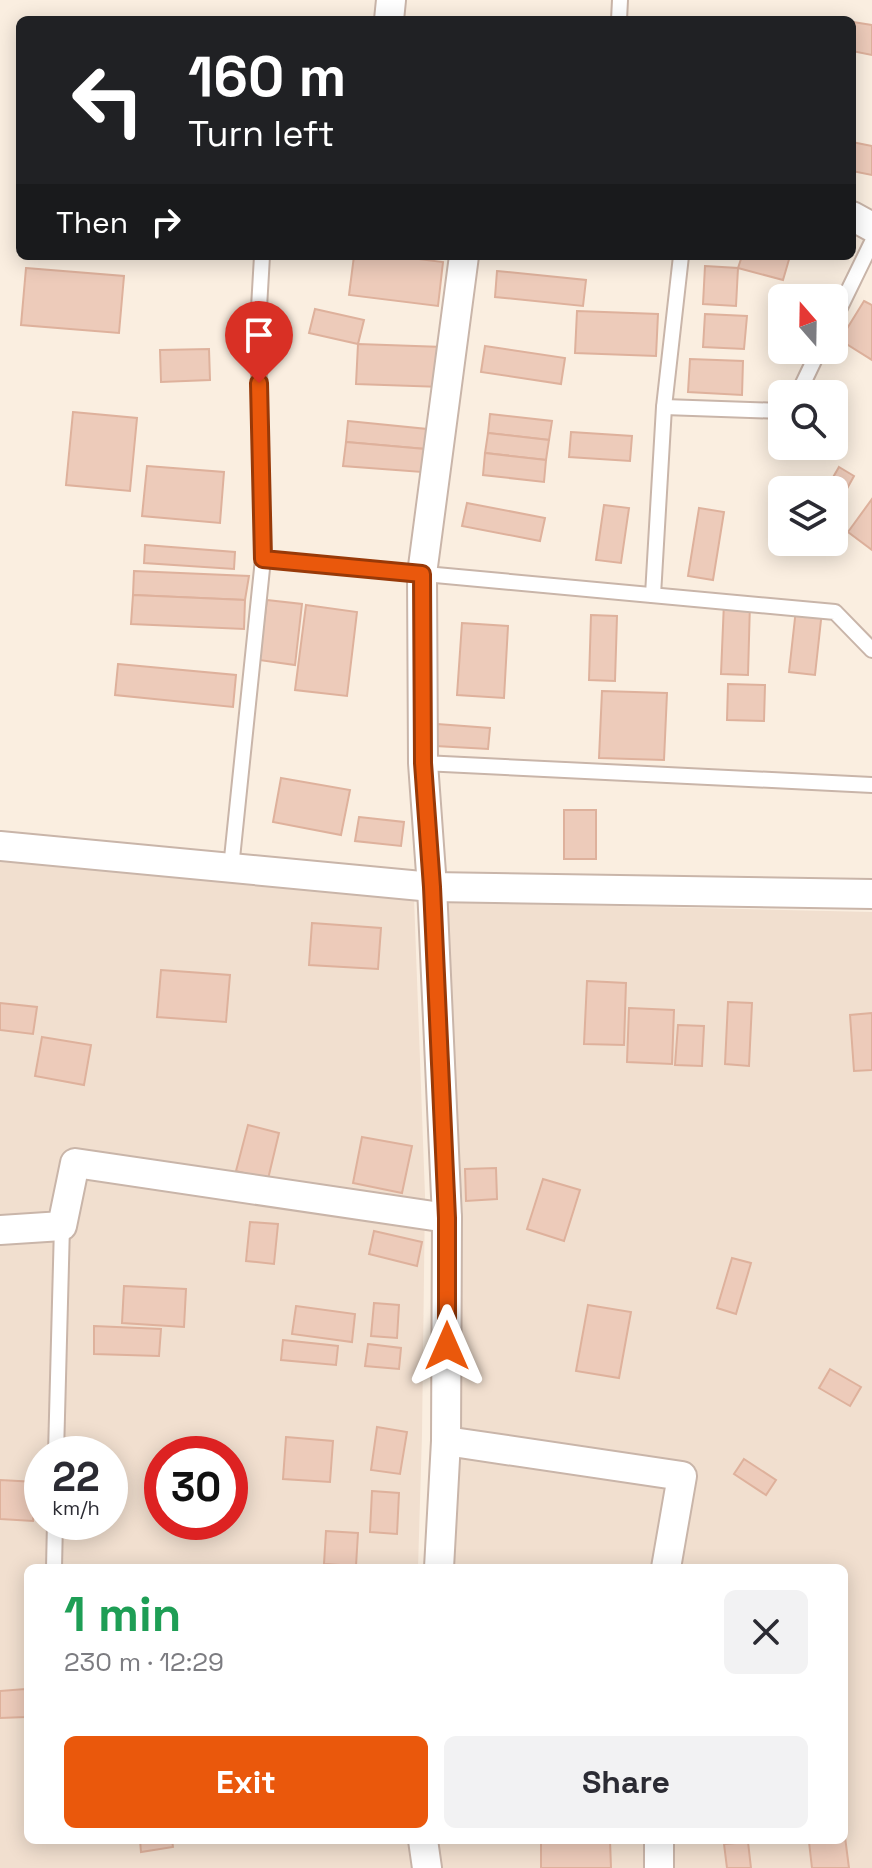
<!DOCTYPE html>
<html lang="en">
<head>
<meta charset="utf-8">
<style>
  body { margin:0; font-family:"Space Grotesk",sans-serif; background:#f2f2f3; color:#2b2b33; height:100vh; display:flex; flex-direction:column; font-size:30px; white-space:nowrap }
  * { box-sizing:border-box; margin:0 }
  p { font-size:26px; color:#7c7c81 }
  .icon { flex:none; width:44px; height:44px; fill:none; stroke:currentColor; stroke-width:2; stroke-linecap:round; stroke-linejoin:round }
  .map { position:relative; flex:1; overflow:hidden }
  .panel { position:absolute; left:24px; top:1564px; width:824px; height:280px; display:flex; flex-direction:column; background:#fff; border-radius:12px; box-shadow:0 4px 20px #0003 }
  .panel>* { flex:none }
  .top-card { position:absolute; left:16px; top:16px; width:840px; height:244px; border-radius:12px; box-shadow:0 4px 20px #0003; background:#202124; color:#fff; overflow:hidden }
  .needle { width:52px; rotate:340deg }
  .tools { position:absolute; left:768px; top:284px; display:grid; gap:16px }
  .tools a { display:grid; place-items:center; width:80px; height:80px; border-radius:12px; background:#fff; box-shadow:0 4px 20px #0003; font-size:40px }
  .speed { position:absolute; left:24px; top:1436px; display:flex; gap:16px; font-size:40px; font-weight:700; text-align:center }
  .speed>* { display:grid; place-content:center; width:104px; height:104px; border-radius:50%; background:#fff; box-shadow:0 4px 20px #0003; line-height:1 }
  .speed small { font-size:20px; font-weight:400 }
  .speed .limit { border:12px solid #d22; background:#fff; color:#111 }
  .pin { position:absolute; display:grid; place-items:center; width:68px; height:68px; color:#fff; margin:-82px -34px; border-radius:50% 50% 50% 0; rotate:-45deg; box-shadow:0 0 8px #0007 }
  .pin .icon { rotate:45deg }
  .me { position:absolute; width:88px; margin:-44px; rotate:0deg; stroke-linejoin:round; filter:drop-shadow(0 0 6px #0008) }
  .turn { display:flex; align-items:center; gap:28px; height:168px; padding:0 40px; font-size:36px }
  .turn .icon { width:104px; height:104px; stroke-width:2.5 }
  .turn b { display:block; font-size:56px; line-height:68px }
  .then { display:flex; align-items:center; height:76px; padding:0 40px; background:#0003; gap:16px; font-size:30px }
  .round { display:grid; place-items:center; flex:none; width:84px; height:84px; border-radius:12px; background:#f2f2f3 }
  .summary { display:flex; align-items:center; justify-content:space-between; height:136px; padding:0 40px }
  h1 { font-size:48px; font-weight:700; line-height:60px; color:#1e9e55 }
  .action { display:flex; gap:16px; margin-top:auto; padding:16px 40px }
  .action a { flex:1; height:92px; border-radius:12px; background:#ea580c; color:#fff; font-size:32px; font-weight:700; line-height:92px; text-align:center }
  .action a+a { background:#f2f2f3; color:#2b2b33 }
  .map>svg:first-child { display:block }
  .residential { fill:#f1dfcf; fill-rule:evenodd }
  .building { fill:#edcbba; stroke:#deb19c; stroke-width:2 }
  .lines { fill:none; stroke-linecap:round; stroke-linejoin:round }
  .lane-casing { stroke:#c9b5a9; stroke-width:18 }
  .street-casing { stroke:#c9b5a9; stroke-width:32 }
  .lane { stroke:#fff; stroke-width:14 }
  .street { stroke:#fff; stroke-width:28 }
  .route-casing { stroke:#983908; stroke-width:20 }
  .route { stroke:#ea580c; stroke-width:14 }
</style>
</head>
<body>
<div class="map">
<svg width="872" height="1868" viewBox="0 0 872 1868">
  <rect width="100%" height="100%" fill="#faeee0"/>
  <g class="residential">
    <path d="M0,861L233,879L414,898L425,1195L422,1435L418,1568H28V1840H408L411,1868H0ZM42,1454H110V1522H42ZM162,1454H230V1522H162Z"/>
    <polygon points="448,902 872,912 872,1868 441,1868 437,1840 844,1840 844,1568 453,1568 460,1442 461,1217"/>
  </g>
  <g class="building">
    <polygon points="853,22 872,25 872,55 852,51"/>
    <polygon points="852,142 872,146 872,175 852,171"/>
    <polygon points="354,256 395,256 443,262 438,306 349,295"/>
    <polygon points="742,256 790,256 783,280 738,268"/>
    <polygon points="705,266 738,268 736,306 703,304"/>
    <polygon points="26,268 124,276 119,333 21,325"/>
    <polygon points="497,271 586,280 583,306 495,297"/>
    <polygon points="864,301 872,305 872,360 840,340"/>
    <polygon points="315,309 364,320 358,344 309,333"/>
    <polygon points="577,311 658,314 656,356 575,353"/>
    <polygon points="705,314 747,316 744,349 703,347"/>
    <polygon points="358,344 443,347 442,387 356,384"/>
    <polygon points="485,346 565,358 561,384 481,372"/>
    <polygon points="209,349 210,380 161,382 160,350"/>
    <polygon points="690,359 743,361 742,395 688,392"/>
    <polygon points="73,412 137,418 130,491 66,485"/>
    <polygon points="490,414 552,421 549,440 488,433"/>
    <polygon points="348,421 427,429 425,449 346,442"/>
    <polygon points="571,432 632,436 630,461 569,457"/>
    <polygon points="488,433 549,440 546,460 485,453"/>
    <polygon points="346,442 425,449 422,472 343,466"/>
    <polygon points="485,453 546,460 544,482 483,475"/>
    <polygon points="147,466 224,472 220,523 142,516"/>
    <polygon points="839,467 854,476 834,512 834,490 812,490 818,480 828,486"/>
    <polygon points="872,499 872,550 848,532"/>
    <polygon points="467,503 545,518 540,541 462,526"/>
    <polygon points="604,505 629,508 621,563 596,560"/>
    <polygon points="699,508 724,512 713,580 688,576"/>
    <polygon points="145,545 235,552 234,569 144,563"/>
    <polygon points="134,571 249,576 245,600 133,595"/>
    <polygon points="133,595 245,600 244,629 131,624"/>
    <polygon points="267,600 302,604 295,665 259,660"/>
    <polygon points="724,602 750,603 748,675 721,674"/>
    <polygon points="306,605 357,612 347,696 295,690"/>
    <polygon points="796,609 822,611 815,675 789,672"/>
    <polygon points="591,615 617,616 615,681 589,680"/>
    <polygon points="462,623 508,626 504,698 457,695"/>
    <polygon points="118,664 236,675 233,707 115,695"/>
    <polygon points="728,684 765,685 764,721 727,720"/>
    <polygon points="602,691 667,693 664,760 599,758"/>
    <polygon points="437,724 490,728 488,749 436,746"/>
    <polygon points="281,778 350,790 341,835 273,822"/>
    <rect x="564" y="810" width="32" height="49"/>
    <polygon points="359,817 404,822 401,846 355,841"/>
    <polygon points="312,923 381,928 378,969 309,965"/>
    <polygon points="161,970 230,975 226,1022 157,1017"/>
    <polygon points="587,981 626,983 624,1045 584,1044"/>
    <polygon points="728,1002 752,1003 749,1066 725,1064"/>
    <polygon points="0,1003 37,1007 33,1034 0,1030"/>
    <polygon points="629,1008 674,1010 672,1064 627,1062"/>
    <polygon points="872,1013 872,1070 854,1071 850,1015"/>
    <polygon points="678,1025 704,1026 702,1066 675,1065"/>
    <polygon points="42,1037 91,1045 84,1085 35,1076"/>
    <polygon points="248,1125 279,1133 268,1179 236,1171"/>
    <polygon points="362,1137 412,1146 402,1193 353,1183"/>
    <polygon points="496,1168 497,1199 466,1201 465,1169"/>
    <polygon points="543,1179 580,1190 564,1241 527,1229"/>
    <polygon points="250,1222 278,1224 274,1264 246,1261"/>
    <polygon points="374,1231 422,1242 417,1266 369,1254"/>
    <polygon points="732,1258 751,1263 736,1314 717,1308"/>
    <polygon points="124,1286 186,1289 184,1327 122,1323"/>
    <polygon points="374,1303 399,1305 397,1338 371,1336"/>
    <polygon points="588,1305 631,1312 619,1378 576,1371"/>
    <polygon points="296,1306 355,1314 352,1342 292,1334"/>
    <polygon points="94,1326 161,1329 159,1356 94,1354"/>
    <polygon points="283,1340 338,1346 336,1365 281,1360"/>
    <polygon points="368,1344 401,1348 399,1369 365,1366"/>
    <polygon points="830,1369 861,1387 850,1406 819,1388"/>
    <polygon points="377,1427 407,1432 400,1474 371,1470"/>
    <polygon points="286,1437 333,1441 330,1482 283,1479"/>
    <polygon points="744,1459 776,1480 766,1495 734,1474"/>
    <polygon points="0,1480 36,1482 33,1521 0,1519"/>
    <polygon points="372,1491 399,1493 397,1534 370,1532"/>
    <polygon points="326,1531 358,1533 356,1566 324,1564"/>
    <polygon points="25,1689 26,1717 0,1718 0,1691"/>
    <polygon points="845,1837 849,1868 812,1868 809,1842 844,1840"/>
    <polygon points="140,1840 172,1840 173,1847 141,1852"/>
    <polygon points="541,1840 610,1840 611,1868 541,1868"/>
    <polygon points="748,1842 751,1868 727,1868 724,1844"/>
  </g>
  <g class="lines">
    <g class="lane-casing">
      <g id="lane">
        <polyline points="619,20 620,0"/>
        <polyline points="834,320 872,242"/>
        <polyline points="798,394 819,350"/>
        <polyline points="664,407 782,411"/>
        <polyline points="263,559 835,612 872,650"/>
        <polyline points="653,595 664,407 681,256"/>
        <polyline points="423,763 872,785"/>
        <polyline points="231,868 263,559 258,325 262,256"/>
        <polyline points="56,1454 62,1226"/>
        <polyline points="54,1568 55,1522"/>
      </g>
    </g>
    <g class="street-casing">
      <g id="street">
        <polyline points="389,20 391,0"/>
        <polyline points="852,216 872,227"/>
        <polyline points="0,846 432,887 872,894"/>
        <polyline points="0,1230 62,1226 75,1163 447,1218"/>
        <polyline points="446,1441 682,1476 666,1568"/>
        <polyline points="439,1568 446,1441 447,1218 432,887 423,763 422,574 464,256"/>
        <polyline points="423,1840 427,1868"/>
        <polyline points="659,1840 659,1868"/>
      </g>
    </g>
    <use href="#lane" class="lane"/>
    <use href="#street" class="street"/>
  </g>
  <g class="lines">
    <g class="route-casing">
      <polyline id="route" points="259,383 263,559 422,574 423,763 432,887 447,1218 447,1346"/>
    </g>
    <use href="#route" class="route"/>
  </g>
</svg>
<div class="tools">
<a><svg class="needle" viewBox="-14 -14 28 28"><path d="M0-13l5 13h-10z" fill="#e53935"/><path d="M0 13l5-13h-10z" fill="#7c7c81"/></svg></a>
<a><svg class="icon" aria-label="search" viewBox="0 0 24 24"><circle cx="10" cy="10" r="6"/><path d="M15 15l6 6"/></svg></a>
<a><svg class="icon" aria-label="layers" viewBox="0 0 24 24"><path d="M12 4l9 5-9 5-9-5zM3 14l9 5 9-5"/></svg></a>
</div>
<div class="speed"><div>22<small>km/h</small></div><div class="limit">30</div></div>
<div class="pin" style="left:259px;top:383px;background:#d93025"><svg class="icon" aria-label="arrive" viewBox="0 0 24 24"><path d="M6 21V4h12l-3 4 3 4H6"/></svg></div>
<svg class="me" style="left:447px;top:1346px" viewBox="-20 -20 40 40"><path d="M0-17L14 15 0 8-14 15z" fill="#ea580c" stroke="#fff" stroke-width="4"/></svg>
<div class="top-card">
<div class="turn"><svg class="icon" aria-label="left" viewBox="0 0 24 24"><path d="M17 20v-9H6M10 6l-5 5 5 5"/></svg><div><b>160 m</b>Turn left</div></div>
<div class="then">Then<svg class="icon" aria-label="right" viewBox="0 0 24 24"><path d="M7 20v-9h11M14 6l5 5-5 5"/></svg></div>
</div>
<section class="panel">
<div class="summary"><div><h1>1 min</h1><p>230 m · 12:29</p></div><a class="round"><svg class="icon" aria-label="close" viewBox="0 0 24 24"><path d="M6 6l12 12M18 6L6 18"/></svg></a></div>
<div class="action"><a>Exit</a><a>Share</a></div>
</section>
</div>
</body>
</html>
